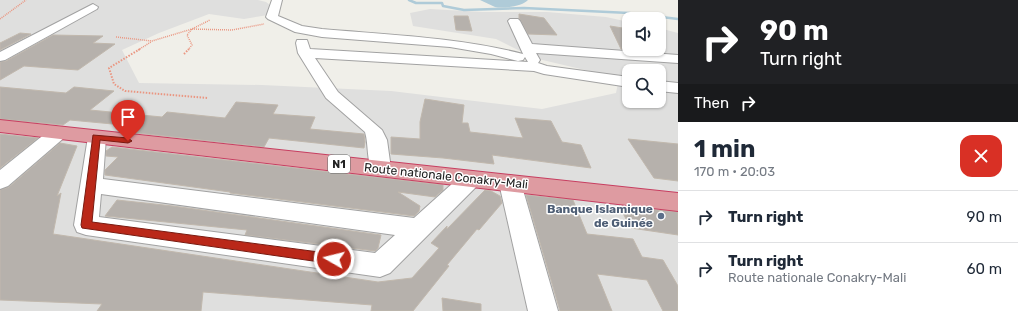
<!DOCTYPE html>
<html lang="en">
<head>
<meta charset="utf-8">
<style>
  body { margin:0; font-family:Rubik,sans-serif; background:#f6f6f7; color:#1f2937; height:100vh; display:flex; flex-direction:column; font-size:15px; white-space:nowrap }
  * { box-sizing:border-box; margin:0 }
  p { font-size:13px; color:#747a83 }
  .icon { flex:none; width:22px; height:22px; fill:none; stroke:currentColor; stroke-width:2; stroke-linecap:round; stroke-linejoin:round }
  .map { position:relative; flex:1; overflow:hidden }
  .side { display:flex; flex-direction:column; background:#fff; width:340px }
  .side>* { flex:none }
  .guide { background:#202124; color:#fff; overflow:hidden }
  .tools { position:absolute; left:622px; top:12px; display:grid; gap:8px }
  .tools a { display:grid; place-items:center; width:44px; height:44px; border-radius:8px; background:#fff; box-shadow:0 1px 3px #0004; font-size:20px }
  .pin { position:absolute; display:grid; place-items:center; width:34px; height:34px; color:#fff; margin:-41px -17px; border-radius:50% 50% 50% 0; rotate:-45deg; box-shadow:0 0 4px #0007 }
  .pin .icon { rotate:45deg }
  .me { position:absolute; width:44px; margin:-22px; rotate:278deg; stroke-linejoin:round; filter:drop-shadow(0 0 3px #0008) }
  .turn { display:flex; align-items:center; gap:14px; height:84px; padding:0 16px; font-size:18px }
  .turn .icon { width:52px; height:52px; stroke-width:2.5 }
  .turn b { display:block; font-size:28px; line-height:34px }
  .then { display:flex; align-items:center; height:38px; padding:0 16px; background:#0003; gap:8px; font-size:15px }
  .round { display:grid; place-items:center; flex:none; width:42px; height:42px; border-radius:12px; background:#f6f6f7 }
  .overview { display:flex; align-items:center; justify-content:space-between; height:68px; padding:0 16px }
  h1 { font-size:24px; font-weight:700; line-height:30px }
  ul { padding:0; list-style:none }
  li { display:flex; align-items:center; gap:12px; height:52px; padding:0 16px; border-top:1px solid #e0e1e3 }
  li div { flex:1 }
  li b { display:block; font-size:15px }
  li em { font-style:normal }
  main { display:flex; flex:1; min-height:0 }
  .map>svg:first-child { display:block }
  .residential { fill:#dfdfde; fill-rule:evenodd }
  .water { fill:#afcbd8 }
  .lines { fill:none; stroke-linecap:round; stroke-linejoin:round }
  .stream { stroke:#afcbd8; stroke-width:2.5 }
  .building { fill:#b6b1ac; stroke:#c1b8ad }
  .minor-casing { stroke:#a2a2a2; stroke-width:2 }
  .highway-casing { stroke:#c73e60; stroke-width:2 }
  .path-far1 { stroke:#ea9681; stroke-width:1.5; stroke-dasharray:1 1; stroke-linecap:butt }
  .path { stroke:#ea9681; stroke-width:2; stroke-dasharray:1.5 1.5; stroke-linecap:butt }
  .minor { fill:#fff; fill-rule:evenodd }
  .highway { fill:#de9ba1; fill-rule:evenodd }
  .route { fill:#ba2819; stroke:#791a10 }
  .service-dot { fill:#5c6f8a; stroke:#fff; stroke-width:1.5 }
  .labels { text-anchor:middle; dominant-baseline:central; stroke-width:3; stroke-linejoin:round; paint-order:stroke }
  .shield { fill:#fff; stroke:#646464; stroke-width:1 }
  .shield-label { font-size:11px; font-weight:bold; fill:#212121 }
  .street-label { font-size:12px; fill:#212121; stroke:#fff }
  .service-label { font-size:12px; font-weight:bold; fill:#4e5e75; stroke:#fff; text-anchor:end }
</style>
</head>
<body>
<main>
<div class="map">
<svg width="678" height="311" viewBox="0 0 678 311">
  <rect width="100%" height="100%" fill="#f0efe9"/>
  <path class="residential" d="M0,0H258L266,2L280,13L244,19L209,14L159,33L122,50L139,83L262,85L391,91L542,109L616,93L619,78L534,58L496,39L413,26L410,13L430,9L483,12H547L606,17L629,22V49H659V28L678,33V311H0ZM629,71H659V101H629Z"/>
  <path class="water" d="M480,0H528C523,6 503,9 495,7C490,5 485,2 480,0Z"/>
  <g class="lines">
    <polyline class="stream" points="409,0 416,3 442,3 443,6 464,10 524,8 629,13 678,19"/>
  </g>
  <g class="building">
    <polygon points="519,14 544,18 557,35 528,34 519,18"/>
    <polygon points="454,16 468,16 472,31 456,30"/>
    <polygon points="610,26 629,29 629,50 621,49"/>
    <polygon points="20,33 31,34 0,50 0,43"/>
    <polygon points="53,35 103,36 93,43 115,44 78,70 24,66 0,80 0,62 6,61"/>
    <polygon points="0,87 66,93 74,87 114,91 90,110 162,117 167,112 225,118 236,102 278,105 273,114 315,117 310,129 364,134 365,142 364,148 269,138 264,147 128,132 134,126 70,120 63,125 0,119"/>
    <polygon points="425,99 464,105 462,123 468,123 470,132 523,138 515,118 551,121 562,142 581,145 591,168 492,155 494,164 443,158 391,154 391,137 420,139 420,122"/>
    <polygon points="0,134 38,138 0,168"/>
    <polygon points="628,139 678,144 678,181 654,178"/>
    <polygon points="60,143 77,146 57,196 61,193 53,234 378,282 412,278 439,248 431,243 447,226 447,229 485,190 491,191 500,196 502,203 479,230 477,229 447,265 449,266 413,311 371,311 372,305 203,292 201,311 97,311 102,304 0,300 0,190 9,187"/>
    <polygon points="112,147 443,185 443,190 435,197 398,192 420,206 419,211 414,216 230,193 230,192 105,175 105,170 118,157 106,156 106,151"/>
    <polygon points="526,195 573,200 587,234 633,239 642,257 663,260 678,286 678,311 663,311 647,280 597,274 612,311 560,311"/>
    <polygon points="117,200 173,206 381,235 378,248 375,251 245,235 247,230 105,216"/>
    <polygon points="619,206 678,212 678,235 631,228"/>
    <polygon points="442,298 481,304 481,311 443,311"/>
  </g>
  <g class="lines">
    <g class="minor-casing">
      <g id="minor">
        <path d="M272,0H282L278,16L302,26L322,29C390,35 457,37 523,54L524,56L508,21L510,19H518L520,21L532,44L678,55V63L536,53L540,60L538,63L547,66L629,77V87L544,74L534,71L315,58L338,92L382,130L387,140L391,169L388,174L381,176L374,174C366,162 369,145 365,132L326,98L298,53L296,43L297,40H307L310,49L528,62L525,57L523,60L518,61L491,54L450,47L322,37L295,32L268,19L266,17Z"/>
        <polygon points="93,4 98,7 97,9 5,60 0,61 0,52"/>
        <polygon points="659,81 678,83 678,93 659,91"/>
        <polygon points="58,127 65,129 67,133 65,137 8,186 0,189 0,170 51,129"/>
        <path d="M97,131L104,133L106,137L103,179L414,218L463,174L471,172L479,174L482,179L479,184L390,273L380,277L86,235L77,232L74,225L88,137L90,133ZM101,194L395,235L375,253L99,217Z"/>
        <polygon points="510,175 518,178 521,183 558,311 528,311 499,183 502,178"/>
      </g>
    </g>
    <g class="highway-casing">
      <polygon id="highway" points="0,120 678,193 678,211 0,132"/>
    </g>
    <g class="path-far1">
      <polyline points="0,19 26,0"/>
      <polyline points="116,37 152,41 192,29 232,30 264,24"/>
      <polyline points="138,50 151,42"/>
      <polyline points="188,50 192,45 187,35 192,29 210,20"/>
    </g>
    <g class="path">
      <polyline points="140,49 109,68 114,84 125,91 208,98"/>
      <polyline points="184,54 189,49"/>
    </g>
    <use href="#minor" class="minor"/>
    <use href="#highway" class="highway"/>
  </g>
  <polygon class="route" points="93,135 128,138 132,141 128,143 100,140 92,222 334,254 338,255 340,259 338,263 334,264 82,228 81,225"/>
  <circle class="service-dot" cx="661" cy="216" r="4"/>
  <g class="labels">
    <rect class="shield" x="328" y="155" width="22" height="18" rx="3"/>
    <g class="shield-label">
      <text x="339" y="164">N1</text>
    </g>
    <g class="street-label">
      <text transform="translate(446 176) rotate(6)">Route nationale Conakry-Mali</text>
    </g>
    <g class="service-label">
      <text x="653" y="209">Banque Islamique<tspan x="653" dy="14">de Guinée</tspan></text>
    </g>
  </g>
</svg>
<div class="tools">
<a><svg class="icon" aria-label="sound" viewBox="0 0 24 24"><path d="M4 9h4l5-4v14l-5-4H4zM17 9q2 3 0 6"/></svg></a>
<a><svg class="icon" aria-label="search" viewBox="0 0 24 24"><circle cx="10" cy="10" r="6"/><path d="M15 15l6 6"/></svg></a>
</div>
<div class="pin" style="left:128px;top:141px;background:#d93025"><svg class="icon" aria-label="arrive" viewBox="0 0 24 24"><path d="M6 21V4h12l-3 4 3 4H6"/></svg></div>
<svg class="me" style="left:334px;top:259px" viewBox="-20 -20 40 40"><circle r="17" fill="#ba2819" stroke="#fff" stroke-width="3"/><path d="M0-11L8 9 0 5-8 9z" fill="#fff"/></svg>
</div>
<section class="side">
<div class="guide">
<div class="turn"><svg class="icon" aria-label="right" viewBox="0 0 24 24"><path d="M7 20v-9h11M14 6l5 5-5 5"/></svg><div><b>90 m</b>Turn right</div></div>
<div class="then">Then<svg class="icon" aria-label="right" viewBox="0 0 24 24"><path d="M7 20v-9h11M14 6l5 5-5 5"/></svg></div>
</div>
<div class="overview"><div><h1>1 min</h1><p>170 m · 20:03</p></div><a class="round" style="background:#d93025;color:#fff"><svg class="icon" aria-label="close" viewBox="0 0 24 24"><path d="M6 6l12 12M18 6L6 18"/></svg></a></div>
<ul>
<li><svg class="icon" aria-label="right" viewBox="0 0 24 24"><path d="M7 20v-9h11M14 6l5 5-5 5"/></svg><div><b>Turn right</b></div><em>90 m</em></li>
<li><svg class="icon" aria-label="right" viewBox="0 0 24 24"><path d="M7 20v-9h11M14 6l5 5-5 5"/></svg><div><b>Turn right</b><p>Route nationale Conakry-Mali</p></div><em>60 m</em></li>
</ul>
</section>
</main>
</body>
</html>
